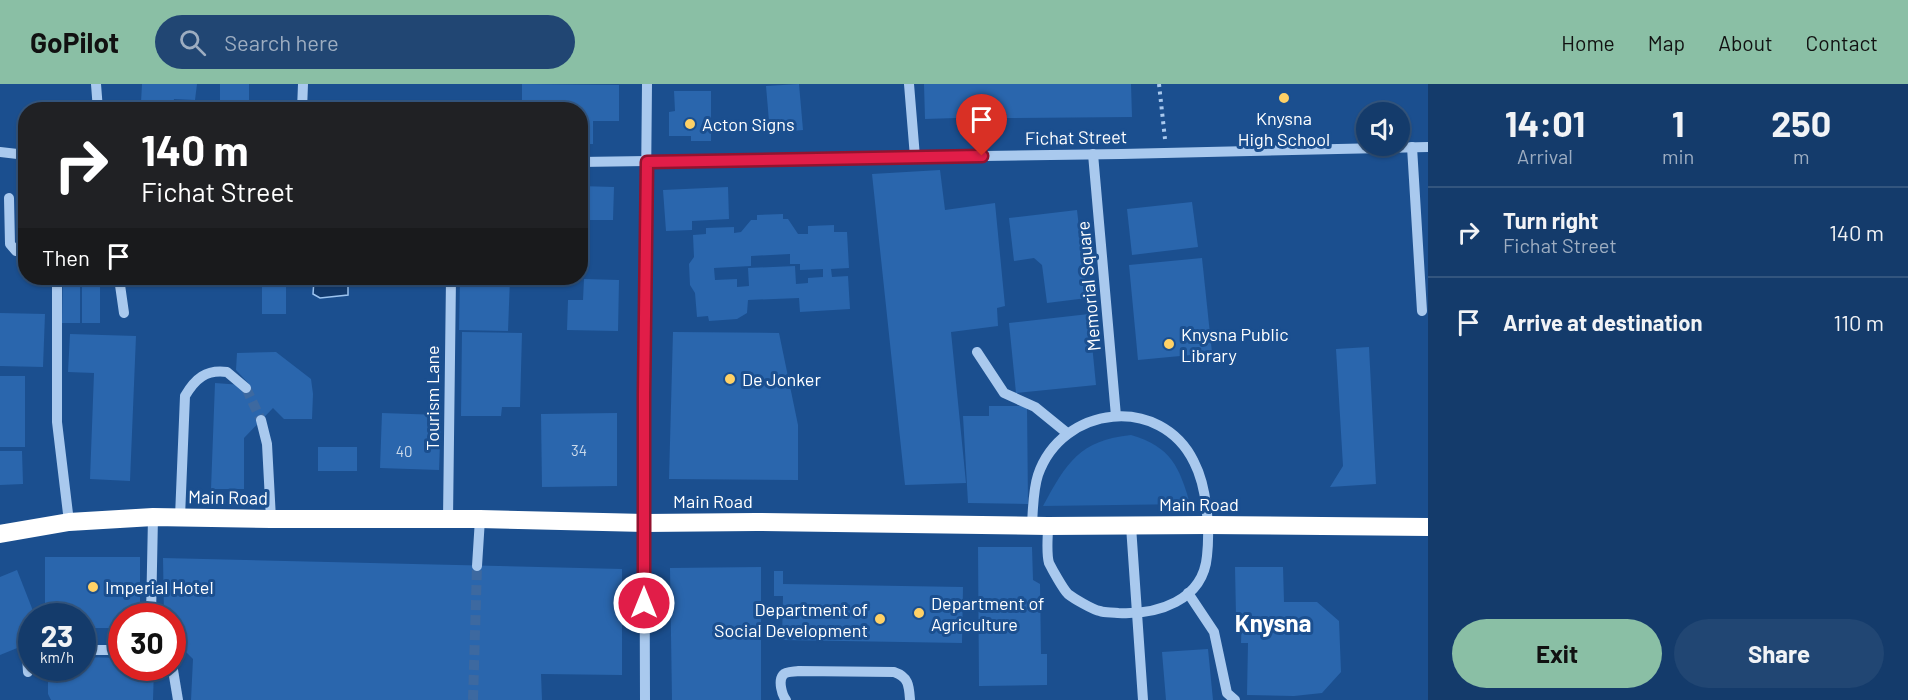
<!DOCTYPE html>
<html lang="en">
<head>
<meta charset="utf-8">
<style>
  body { margin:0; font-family:Barlow,sans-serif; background:#214673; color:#f1f3f6; height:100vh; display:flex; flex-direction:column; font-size:22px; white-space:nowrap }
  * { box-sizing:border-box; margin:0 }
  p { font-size:20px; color:#9dadc1 }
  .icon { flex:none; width:33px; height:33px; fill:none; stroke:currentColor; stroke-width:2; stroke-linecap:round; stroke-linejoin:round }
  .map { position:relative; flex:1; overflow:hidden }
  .sheet { display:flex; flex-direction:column; background:#143b6b; width:480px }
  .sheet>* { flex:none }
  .banner { position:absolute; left:18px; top:18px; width:570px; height:183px; border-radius:24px; box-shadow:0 2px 4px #0004,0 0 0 2px #33557e; background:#202124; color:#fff; overflow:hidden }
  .fabs { position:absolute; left:1356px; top:18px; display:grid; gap:12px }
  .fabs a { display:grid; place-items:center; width:54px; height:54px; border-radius:50%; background:#143b6b; box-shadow:0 2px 4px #0004,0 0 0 2px #33557e; font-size:30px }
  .speed { position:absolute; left:18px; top:519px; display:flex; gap:12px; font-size:30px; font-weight:700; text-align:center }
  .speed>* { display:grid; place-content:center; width:78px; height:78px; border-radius:50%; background:#143b6b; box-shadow:0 2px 4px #0004,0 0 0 2px #33557e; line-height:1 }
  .speed small { font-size:15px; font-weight:400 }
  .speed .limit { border:9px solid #d22; background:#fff; color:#111 }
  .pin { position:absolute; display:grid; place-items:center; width:51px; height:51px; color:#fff; margin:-62px -26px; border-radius:50% 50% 50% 0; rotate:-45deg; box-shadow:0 0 6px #0007 }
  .pin .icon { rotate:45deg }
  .me { position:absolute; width:66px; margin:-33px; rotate:0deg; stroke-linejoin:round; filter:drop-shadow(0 0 4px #0008) }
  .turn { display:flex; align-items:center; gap:21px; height:126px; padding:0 24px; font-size:27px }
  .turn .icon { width:78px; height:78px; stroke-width:2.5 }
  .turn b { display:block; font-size:42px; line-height:51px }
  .then { display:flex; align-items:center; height:57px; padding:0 24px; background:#0003; gap:12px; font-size:22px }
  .eta { display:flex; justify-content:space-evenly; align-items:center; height:102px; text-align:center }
  .eta b { font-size:36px; font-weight:700; line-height:42px }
  .cta { display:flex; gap:12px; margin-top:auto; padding:12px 24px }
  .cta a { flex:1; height:69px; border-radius:36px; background:#8abfa5; color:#111; font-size:24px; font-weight:700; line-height:69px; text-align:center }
  .cta a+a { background:#214673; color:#f1f3f6 }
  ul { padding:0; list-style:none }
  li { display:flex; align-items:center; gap:18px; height:90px; padding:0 24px; border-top:2px solid #33557e }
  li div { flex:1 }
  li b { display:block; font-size:22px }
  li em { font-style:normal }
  header { display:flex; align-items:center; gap:36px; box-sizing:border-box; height:84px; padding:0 30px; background:#8abfa5; color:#111 }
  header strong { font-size:28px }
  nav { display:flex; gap:33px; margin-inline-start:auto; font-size:21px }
  .search { width:420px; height:54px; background:#214673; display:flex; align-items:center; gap:15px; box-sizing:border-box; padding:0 21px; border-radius:33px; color:#9dadc1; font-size:22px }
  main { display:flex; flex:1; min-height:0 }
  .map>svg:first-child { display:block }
  .green { fill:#2461a8 }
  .water { fill:#123a6d; stroke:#9cc4f0; stroke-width:1.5 }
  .building { fill:#2a66ad; fill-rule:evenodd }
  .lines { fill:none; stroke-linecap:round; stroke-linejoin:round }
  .minor-tunnel { stroke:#3d69a0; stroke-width:10; stroke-dasharray:10 5; stroke-linecap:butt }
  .path { stroke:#a9c9ee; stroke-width:4; stroke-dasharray:3 4.5; stroke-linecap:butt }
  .minor { stroke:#a9c9ee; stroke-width:10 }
  .highway { stroke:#fff; stroke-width:18 }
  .route-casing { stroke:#92132f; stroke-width:15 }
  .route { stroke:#e11d48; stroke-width:10 }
  .poi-dot { fill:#ffd166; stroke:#1b4f8f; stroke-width:2 }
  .labels { text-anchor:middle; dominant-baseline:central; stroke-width:6; stroke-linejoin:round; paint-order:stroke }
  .number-label { font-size:15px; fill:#cad9ea }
  .poi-label { font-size:18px; fill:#fff; stroke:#1b4f8f; text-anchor:start }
  .street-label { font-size:18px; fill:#fff; stroke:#1b4f8f }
  .district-label { font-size:24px; font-weight:bold; fill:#fff; stroke:#1b4f8f }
</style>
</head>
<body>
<header>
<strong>GoPilot</strong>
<div class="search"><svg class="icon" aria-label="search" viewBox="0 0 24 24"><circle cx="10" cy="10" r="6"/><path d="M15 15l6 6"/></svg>Search here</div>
<nav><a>Home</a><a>Map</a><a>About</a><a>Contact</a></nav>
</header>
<main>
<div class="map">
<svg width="1428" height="616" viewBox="0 0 1428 616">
  <rect width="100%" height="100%" fill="#1b4f8f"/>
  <path class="green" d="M1131,351C1171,363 1179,382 1190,420L1043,422C1066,379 1080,356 1131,351Z"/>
  <polygon class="water" points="316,194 348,194 348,211 320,214 313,210 314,196"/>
  <g class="building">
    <polygon points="142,0 197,0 195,16 174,15 173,21 141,18"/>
    <rect x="220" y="0" width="29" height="17"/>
    <polygon points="522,0 619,1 619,37 593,37 593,60 580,60 580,26 522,26"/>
    <polygon points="799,0 803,46 770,49 766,2"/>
    <polygon points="924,0 1131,0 1132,33 1006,34 1007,30 987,30 987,33 925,35"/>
    <polygon points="674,7 711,7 711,57 691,57 691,52 669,52 669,28 675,27"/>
    <polygon points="940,86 945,126 995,119 1005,222 997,224 998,242 951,248 966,399 905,401 872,90"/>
    <polygon points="580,102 614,103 613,136 580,136"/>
    <polygon points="728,103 729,135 692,137 692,146 666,147 663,106"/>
    <rect x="18" y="117" width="8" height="22"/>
    <polygon points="1192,118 1198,163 1132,171 1127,125"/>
    <polygon points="1077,126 1087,214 1047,219 1042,181 1034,174 1014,177 1009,134"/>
    <path d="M783,130V135H788L798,150H808V142L834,141V148H847L849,184L831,185L832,193L848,192L850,225L800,228L799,214L748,216L747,229L737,235L709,237L708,232L697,233L695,209L690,201L689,180L694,173L693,151L706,150V144L734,143V149L741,148L751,136H757V131ZM790,170V180H800V186L823,185V193L808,194V199L796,200L795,182L748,184L749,202L737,203V195L715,196L714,184L751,182V172Z"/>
    <polygon points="17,144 26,144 26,165 17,164"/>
    <polygon points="1202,174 1212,269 1138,276 1129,181"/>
    <polygon points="63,194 80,194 80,239 62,239"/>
    <rect x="82" y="194" width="18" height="45"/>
    <rect x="262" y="194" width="24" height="36"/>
    <polygon points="460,194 510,194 508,247 459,246"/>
    <polygon points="584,195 619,196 618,247 567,246 568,216 583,216"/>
    <polygon points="0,229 45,230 43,283 0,282"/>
    <polygon points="1089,230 1096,301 1016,309 1009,239"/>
    <polygon points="462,248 522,249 520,323 502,323 501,332 461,332"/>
    <polygon points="673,248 779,249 798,341 798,396 669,395"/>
    <polygon points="70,250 136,252 130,397 90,395 94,289 68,288"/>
    <polygon points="1369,263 1376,400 1330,403 1343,382 1336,265"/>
    <polygon points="276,268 311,295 313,310 312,335 284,335 273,324 244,354 244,405 211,405 215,299 242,301 244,308 249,300 236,286 237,269"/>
    <rect x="0" y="292" width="25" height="71"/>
    <polygon points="989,322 1027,322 1028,420 968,419 963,332 989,332"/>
    <polygon points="382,329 441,331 439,386 380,384"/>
    <polygon points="617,329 617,402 542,403 541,330"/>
    <rect x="318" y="363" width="39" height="24"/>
    <polygon points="0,367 22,367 23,400 0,401"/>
    <polygon points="978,463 1032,463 1033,496 1040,500 1041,570 1047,570 1047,601 979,602"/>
    <polygon points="45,473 140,473 140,532 122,532 122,544 82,544 82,532 45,532"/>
    <polygon points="163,474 622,485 622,591 541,590 542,616 191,616 193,575 172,554 172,532 164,532"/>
    <polygon points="761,483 761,616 672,616 670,484"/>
    <polygon points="1235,483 1283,483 1284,518 1317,518 1339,537 1341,588 1322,609 1294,612 1247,611 1248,559 1241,559 1242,532 1236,532"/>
    <polygon points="17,486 35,532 32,532 32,558 0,571 0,493"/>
    <polygon points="774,487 783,487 783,500 963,503 962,559 782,556 783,512 774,512"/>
    <polygon points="1208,565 1213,616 1166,616 1162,568"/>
    <polygon points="82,573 122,574 122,584 154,584 153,616 51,616 48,610 48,584 82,584"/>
  </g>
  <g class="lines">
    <g class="minor-tunnel">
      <polyline points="246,304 261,336"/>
      <polyline points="473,616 477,482"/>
    </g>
    <polyline class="path" points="1159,0 1165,55"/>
    <g class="minor">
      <polyline points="96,0 98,26"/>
      <polyline points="909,0 915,73"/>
      <polyline points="302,26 303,0"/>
      <polyline points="1412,63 1422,227"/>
      <polyline points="0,68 26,71"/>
      <polyline points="1093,70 1116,332"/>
      <polyline points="580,78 1121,70 1428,63"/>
      <polyline points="9,114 10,160 16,167 26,168"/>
      <polyline points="57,194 57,338 69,438"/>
      <polyline points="119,194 124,229"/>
      <polyline points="977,268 1004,309 1035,323 1067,349"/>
      <polyline points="261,336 267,360 271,435"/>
      <path d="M180,433L185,312C195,295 206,285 227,288L246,304"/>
      <polyline points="448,435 451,194"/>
      <path d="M1032,441C1033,425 1033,406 1038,391C1062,321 1161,310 1194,378C1207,403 1210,444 1207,472C1203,517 1157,531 1118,529C1112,528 1105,529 1100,527C1093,526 1073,514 1068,510C1063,505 1052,485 1049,479C1046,469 1048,453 1048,442"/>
      <polyline points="1131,442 1143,616"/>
      <polyline points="477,482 480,435"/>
      <polyline points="1188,509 1214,548 1227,609 1235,616"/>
      <polyline points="151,532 153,433"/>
      <polyline points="82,566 122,566"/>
      <polyline points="172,580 178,616"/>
      <polyline points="28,588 27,572 32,570"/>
      <polyline points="645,616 644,310 647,0"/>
      <path d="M786,616C782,611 778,597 783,591C786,587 794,588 799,587L894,588C909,593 909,602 910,616"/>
    </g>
    <polyline class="highway" points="0,450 69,438 153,433 271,435 480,435 645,439 756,438 1048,442 1207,441 1428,443"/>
  </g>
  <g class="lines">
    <g class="route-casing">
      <polyline id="route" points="644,519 644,310 647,78 982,72"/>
    </g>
    <use href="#route" class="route"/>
  </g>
  <g class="poi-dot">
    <circle cx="1284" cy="14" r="6"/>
    <circle cx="690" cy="40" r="6"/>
    <circle cx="1169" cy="260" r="6"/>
    <circle cx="730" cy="295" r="6"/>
    <circle cx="93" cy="503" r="6"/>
    <circle cx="919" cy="529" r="6"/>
    <circle cx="880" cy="535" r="6"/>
  </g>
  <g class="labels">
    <g class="number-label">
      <text x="579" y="366">34</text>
      <text x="404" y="367">40</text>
    </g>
    <g class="poi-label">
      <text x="1284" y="34" text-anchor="middle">Knysna<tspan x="1284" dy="21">High School</tspan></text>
      <text x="702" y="40">Acton Signs</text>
      <text x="1181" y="250">Knysna Public<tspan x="1181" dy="21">Library</tspan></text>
      <text x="742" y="295">De Jonker</text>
      <text x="105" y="503">Imperial Hotel</text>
      <text x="931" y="519">Department of<tspan x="931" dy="21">Agriculture</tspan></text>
      <text x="868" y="525" text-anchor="end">Department of<tspan x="868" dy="21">Social Development</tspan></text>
    </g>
    <g class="street-label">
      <text transform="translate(1076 53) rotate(-1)">Fichat Street</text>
      <text transform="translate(1088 202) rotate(-95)">Memorial Square</text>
      <text transform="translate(432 314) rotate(-90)">Tourism Lane</text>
      <text transform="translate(228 413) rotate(1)">Main Road</text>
      <text x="713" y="417">Main Road</text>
      <text x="1199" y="420">Main Road</text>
    </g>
    <g class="district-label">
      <text x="1273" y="538">Knysna</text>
    </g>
  </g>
</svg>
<div class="fabs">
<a><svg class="icon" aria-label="sound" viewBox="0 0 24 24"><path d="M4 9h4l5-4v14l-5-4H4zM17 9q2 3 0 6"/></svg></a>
</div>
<div class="speed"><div>23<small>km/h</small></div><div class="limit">30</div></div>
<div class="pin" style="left:982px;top:72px;background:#d93025"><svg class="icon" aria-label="arrive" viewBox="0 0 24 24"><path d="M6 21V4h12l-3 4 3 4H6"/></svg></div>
<svg class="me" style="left:644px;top:519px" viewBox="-20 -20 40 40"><circle r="17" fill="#e11d48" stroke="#fff" stroke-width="3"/><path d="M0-11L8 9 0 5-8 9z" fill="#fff"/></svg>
<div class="banner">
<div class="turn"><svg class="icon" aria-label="right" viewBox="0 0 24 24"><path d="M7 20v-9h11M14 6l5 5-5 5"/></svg><div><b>140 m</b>Fichat Street</div></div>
<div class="then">Then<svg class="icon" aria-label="arrive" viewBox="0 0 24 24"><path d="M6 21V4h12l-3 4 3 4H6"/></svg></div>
</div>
</div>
<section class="sheet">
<div class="eta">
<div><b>14:01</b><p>Arrival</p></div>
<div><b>1</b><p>min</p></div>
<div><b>250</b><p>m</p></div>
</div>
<ul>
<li><svg class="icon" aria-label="right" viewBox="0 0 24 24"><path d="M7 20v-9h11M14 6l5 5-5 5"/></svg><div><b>Turn right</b><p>Fichat Street</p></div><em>140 m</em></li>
<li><svg class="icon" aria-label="arrive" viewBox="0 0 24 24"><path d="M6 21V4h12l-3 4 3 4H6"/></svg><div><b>Arrive at destination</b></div><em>110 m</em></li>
</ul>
<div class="cta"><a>Exit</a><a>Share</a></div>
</section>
</main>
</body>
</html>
